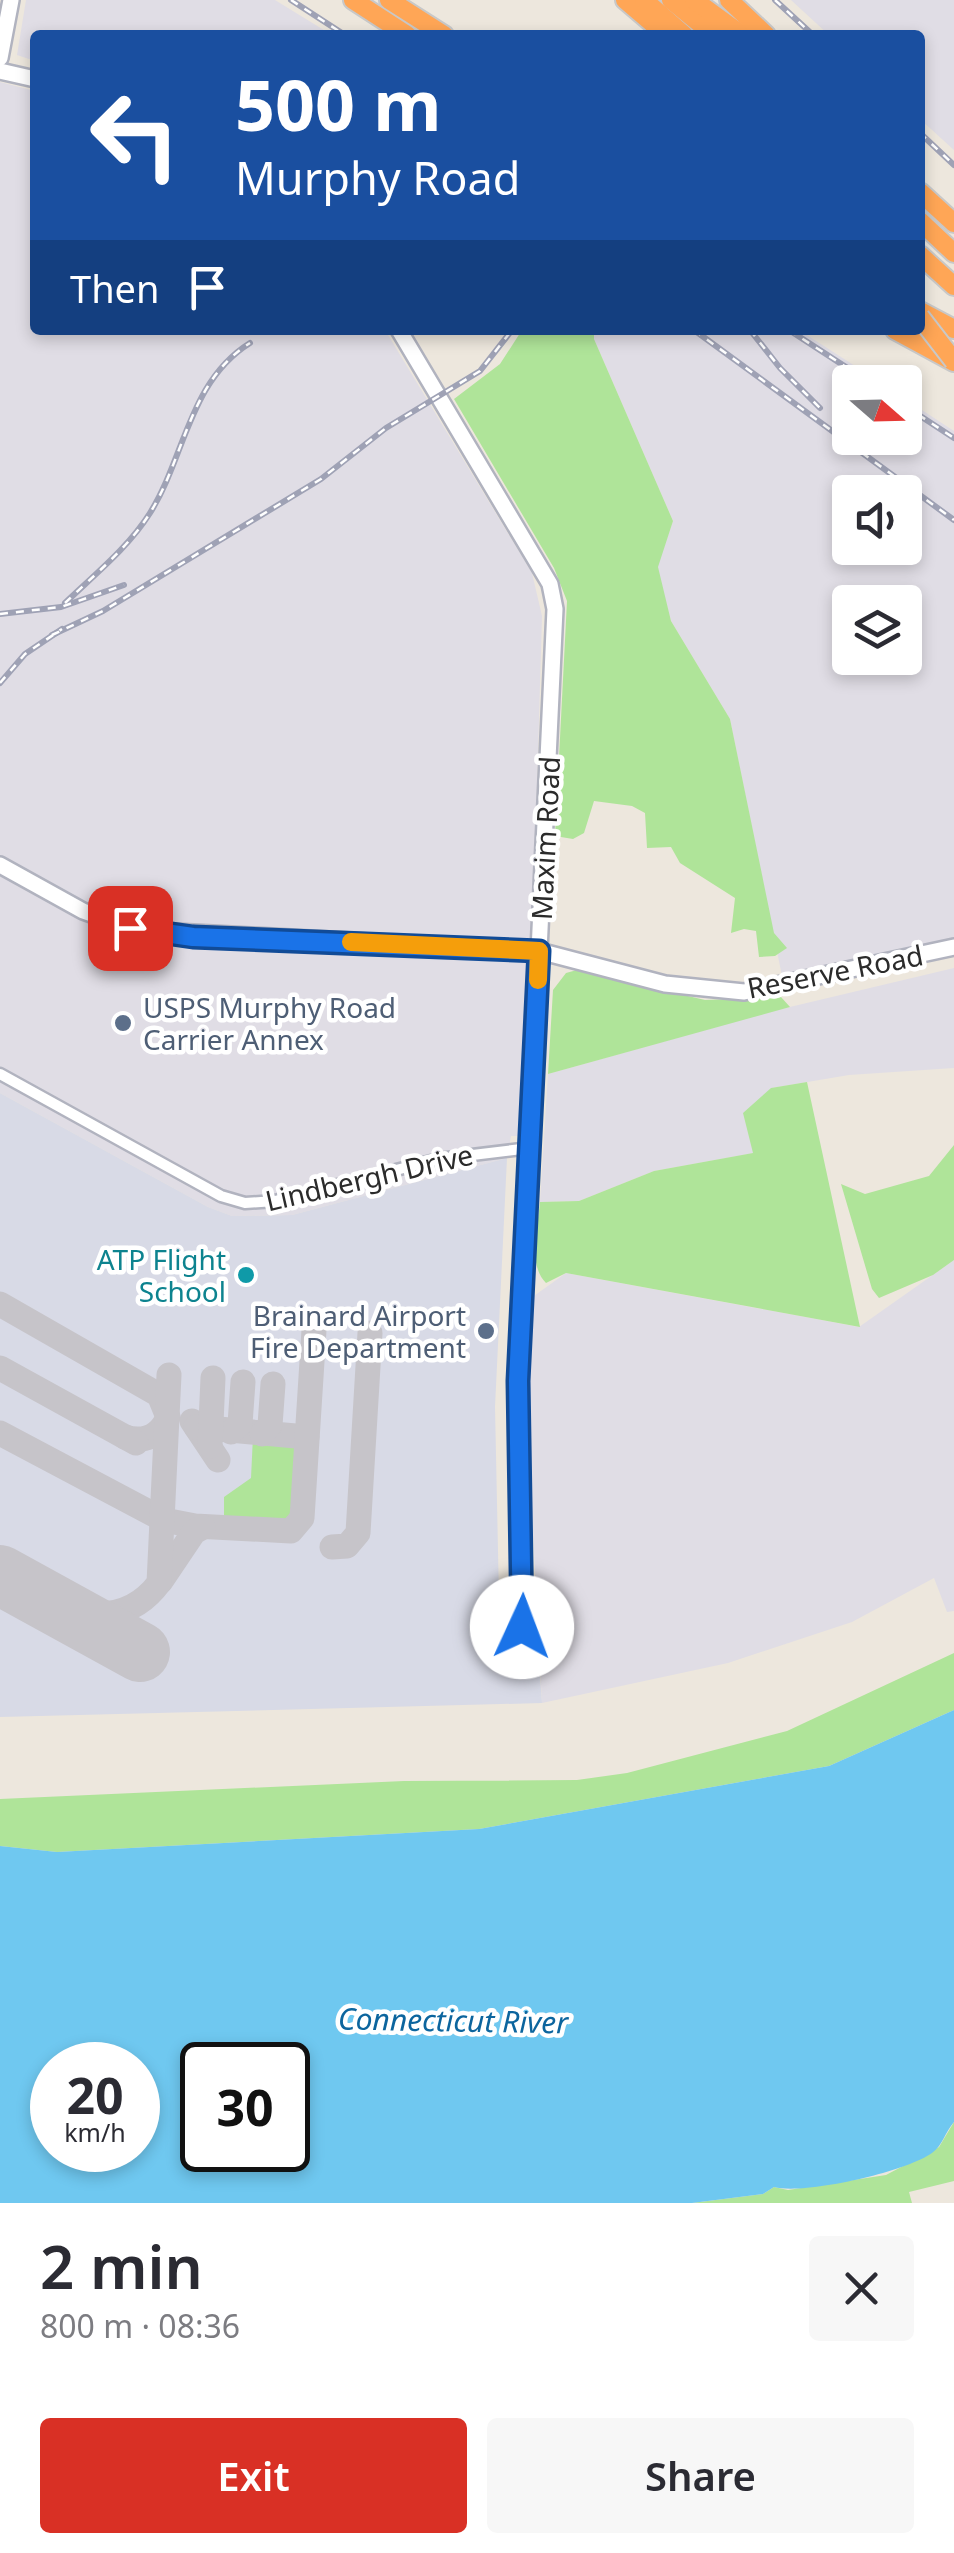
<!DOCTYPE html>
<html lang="en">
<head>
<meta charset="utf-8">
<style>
  body { margin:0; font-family:"Noto Sans",sans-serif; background:#f7f7f7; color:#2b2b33; height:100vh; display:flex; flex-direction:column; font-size:38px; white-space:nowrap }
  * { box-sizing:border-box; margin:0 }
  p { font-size:32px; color:#7c7c81 }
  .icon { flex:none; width:55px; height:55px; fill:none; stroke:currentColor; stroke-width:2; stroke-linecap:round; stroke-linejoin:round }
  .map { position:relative; height:2203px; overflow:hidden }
  .panel { display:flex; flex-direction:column; background:#fff; flex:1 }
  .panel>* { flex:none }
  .guide { position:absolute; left:30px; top:30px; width:895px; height:305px; border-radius:10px; box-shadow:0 5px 15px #0003; background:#1a4fa0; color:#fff; overflow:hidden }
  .needle { width:65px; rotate:110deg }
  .buttons { position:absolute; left:832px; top:365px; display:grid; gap:20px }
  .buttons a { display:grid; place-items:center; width:90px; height:90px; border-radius:10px; background:#fff; box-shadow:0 5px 15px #0003; font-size:50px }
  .speed { position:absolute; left:30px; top:2042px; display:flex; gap:20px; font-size:50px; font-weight:700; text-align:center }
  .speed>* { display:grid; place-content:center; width:130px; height:130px; border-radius:50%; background:#fff; box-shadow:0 5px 15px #0003; line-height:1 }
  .speed small { font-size:25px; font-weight:400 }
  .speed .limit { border:5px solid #111; border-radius:15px; background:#fff; color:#111 }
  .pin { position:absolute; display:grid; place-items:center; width:85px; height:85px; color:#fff; margin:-42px; border-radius:20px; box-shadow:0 5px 15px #0006 }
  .me { position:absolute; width:110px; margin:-55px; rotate:2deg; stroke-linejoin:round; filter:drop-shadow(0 0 8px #0008) }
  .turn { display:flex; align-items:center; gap:35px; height:210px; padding:0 40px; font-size:45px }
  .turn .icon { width:130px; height:130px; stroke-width:2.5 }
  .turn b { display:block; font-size:70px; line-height:85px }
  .then { display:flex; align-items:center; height:95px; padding:0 40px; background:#0003; gap:20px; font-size:38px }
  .round { display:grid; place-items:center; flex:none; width:105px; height:105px; border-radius:10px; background:#f7f7f7 }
  .headline { display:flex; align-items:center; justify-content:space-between; height:170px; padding:0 40px }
  h1 { font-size:60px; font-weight:600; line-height:75px }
  .button { display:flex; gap:20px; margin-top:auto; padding:20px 40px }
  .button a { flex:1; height:115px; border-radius:10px; background:#d93025; color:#fff; font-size:40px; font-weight:600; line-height:115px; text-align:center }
  .button a+a { background:#f7f7f7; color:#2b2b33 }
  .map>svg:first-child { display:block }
  .industrial { fill:#e0dde5; fill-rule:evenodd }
  .airport { fill:#d8dae6 }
  .green { fill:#afe499 }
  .water { fill:#6fc8f0; fill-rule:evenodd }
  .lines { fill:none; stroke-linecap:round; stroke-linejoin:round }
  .taxiway { stroke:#c6c4c9; stroke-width:25 }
  .runway { stroke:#c6c4c9; stroke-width:60 }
  .street-casing { stroke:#b1b3bf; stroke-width:15 }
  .secondary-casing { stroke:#b1b3bf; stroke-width:20 }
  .highway-casing { stroke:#c8c8c8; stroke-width:22 }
  .street { stroke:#fff; stroke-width:10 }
  .secondary { stroke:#fff; stroke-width:15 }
  .highway { stroke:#ffa656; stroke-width:18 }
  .rail-casing { stroke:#9fa2b5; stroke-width:6 }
  .rail { stroke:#fff; stroke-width:2.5; stroke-dasharray:8; stroke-linecap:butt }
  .highway-bridge-casing { stroke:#c8c8c8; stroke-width:22; stroke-linecap:butt }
  .highway-bridge { stroke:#ffa656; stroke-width:18 }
  .route-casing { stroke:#114b97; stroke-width:25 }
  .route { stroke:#1a73e8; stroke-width:18 }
  .slow { stroke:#f59e0b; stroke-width:18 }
  .service-dot { fill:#5c6f8a; stroke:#fff; stroke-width:4 }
  .culture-dot { fill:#0f9aa8; stroke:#fff; stroke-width:4 }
  .labels { text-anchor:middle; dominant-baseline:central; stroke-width:9; stroke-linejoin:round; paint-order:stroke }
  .street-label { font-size:28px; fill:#2b2b2b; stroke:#fff }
  .service-label { font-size:28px; fill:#4e5e75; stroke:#fff; text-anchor:start }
  .culture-label { font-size:28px; fill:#0d838f; stroke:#fff; text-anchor:end }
  .water-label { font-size:30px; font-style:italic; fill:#0c659e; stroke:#fff }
</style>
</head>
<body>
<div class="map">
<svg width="954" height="2203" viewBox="0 0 954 2203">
  <rect width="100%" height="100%" fill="#ede7dd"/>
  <g class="industrial">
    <polygon points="26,0 275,0 332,35 35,35 35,61 17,55"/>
    <polygon points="791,0 954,0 954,150 920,119 920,35 829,35"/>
    <polygon points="0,82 35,91 35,330 385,330 532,573 542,616 533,928 523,1131 520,1136 511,1136 507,1158 292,1215 232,1216 208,1207 0,1093"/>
    <path d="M594,330H799L880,382H850V438H905V399L954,431V939L783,981L730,719L671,621L657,567L673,521L594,339ZM850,492H905V548H850ZM850,602H905V658H850Z"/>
    <polygon points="954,968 954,1068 849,1075 772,1088 754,1153 654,1171 579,1201 540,1202 548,1074 773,1011"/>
    <polygon points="954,1260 954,1611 947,1612 934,1578 852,1622 728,1663 542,1703 527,1417 531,1298 566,1273 859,1327"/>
  </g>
  <polygon class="airport" points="0,1093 208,1207 232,1216 292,1215 507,1158 495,1407 500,1646 538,1646 542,1703 0,1717"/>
  <g class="green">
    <polygon points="522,330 594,330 594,339 673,521 658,567 671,621 730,719 774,933 787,948 775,956 759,957 756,931 744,929 731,933 735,898 680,863 671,847 647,848 645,813 632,806 594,801 584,833 573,839 555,836 567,601 554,568 454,399 500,364"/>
    <polygon points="577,970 705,1000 781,997 790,1007 548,1074 553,990 566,973"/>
    <path d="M807,1082L860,1327L566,1273L546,1283C527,1264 538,1227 540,1202L579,1201L654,1171L753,1153L743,1113L771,1088Z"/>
    <polygon points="954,1145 954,1260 933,1275 879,1298 872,1289 841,1184 865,1194 929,1176"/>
    <polygon points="253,1436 290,1438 298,1443 296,1506 286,1521 224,1520 224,1497 251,1478"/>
    <polygon points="954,1653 954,1710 829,1766 479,1829 57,1852 0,1846 0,1799 404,1781 577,1780 627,1773 787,1731"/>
    <polygon points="954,2122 954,2181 909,2192 912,2203 692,2203 763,2194 774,2187 788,2190 886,2175 939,2147"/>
  </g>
  <path class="water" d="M954,1710V2122C945,2132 943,2145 932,2153C905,2172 805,2195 774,2187L763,2194L692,2203H0V1846L57,1852L479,1829L829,1766ZM52,2065H138V2150H52ZM202,2065H288V2150H202Z"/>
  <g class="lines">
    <g class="taxiway">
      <path d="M0,1304L159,1395L168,1417C160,1436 144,1443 125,1437"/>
      <polyline points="0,1368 136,1443"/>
      <polyline points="192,1421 218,1460"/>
      <polyline points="196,1427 307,1437"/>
      <polyline points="231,1432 240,1424 243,1382"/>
      <polyline points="0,1433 164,1520 195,1526 291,1531 302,1518 314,1330"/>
      <polyline points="262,1434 270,1425 273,1384"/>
      <polyline points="210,1446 213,1378"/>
      <polyline points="332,1547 347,1546 358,1533 370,1333"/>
      <polyline points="161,1581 194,1532 203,1527"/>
      <path d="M58,1606C96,1620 133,1618 159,1583L169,1375"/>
    </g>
    <polyline class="runway" points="0,1575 140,1652"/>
    <g class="street-casing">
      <g id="street">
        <polyline points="0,1074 221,1196 245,1203 275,1201 439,1159 530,1148"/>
        <polyline points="521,1627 519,1381 539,951"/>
      </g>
    </g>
    <g class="secondary-casing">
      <g id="secondary">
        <polyline points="0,58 11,0"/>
        <polyline points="0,71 35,79"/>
        <polyline points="399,330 550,584 555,609 539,951"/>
        <polyline points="0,865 83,911 137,930 539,951 665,984 744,992 954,947"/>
      </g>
    </g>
    <g class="highway-casing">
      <g id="highway">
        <polyline points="353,0 407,35"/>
        <polyline points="389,0 444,35"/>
        <polyline points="625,0 666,35"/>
        <polyline points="644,0 684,35"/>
        <polyline points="671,0 714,35"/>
        <polyline points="694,0 742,35"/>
        <polyline points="729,0 766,35"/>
        <polyline points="920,192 954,223"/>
        <polyline points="920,221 954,253"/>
        <polyline points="920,255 954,286"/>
        <polyline points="920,311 954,329"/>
        <polyline points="895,330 954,362"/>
      </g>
    </g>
    <use href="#street" class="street"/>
    <use href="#secondary" class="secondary"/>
    <use href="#highway" class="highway"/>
    <g class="rail-casing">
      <g id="rail">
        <polyline points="291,0 345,35"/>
        <polyline points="775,0 813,35"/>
        <polyline points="920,133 954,165"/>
        <polyline points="694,330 954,520"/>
        <polyline points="750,330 780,368 820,408"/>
        <polyline points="789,330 869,382"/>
        <polyline points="905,406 954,438"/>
        <path d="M65,603C94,575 128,548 150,513C185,457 189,381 250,343"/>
        <polyline points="0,614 61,607 124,585"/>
        <polyline points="52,635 103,611 321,479 386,428 480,371 512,330"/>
        <polyline points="0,683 25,654 62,629"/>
      </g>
    </g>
    <use href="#rail" class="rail"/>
    <g class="highway-bridge-casing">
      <polyline id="highway-bridge" points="920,317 954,361"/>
    </g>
    <use href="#highway-bridge" class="highway-bridge"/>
  </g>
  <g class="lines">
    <g class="route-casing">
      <polyline id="route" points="130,928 193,937 539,951 518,1381 522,1627"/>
    </g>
    <use href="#route" class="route"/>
    <polyline class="slow" points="351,942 539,951 538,980"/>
  </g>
  <g class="service-dot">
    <circle cx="123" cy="1023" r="10"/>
    <circle cx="486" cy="1331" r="10"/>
  </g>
  <circle class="culture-dot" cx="246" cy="1275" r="10"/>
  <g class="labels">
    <g class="street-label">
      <text transform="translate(545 838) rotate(-87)">Maxim Road</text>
      <text transform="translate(835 971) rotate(-11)">Reserve Road</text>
      <text transform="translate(369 1177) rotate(-13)">Lindbergh Drive</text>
    </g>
    <g class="service-label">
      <text x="143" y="1007">USPS Murphy Road<tspan x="143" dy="32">Carrier Annex</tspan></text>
      <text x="466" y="1315" text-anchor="end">Brainard Airport<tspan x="466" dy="32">Fire Department</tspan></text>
    </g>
    <g class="culture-label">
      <text x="226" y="1259">ATP Flight<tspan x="226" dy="32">School</tspan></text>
    </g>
    <g class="water-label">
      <text transform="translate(453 2020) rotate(1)">Connecticut River</text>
    </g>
  </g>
</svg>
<div class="buttons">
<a><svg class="needle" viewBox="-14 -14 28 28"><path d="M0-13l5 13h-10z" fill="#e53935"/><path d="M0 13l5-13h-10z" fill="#7c7c81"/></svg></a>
<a><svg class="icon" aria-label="sound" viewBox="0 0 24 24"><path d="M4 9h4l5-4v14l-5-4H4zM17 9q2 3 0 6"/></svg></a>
<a><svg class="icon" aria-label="layers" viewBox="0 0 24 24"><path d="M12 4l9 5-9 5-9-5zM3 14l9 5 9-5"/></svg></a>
</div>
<div class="speed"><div>20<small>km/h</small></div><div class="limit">30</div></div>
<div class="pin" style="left:130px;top:928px;background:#d93025"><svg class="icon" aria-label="arrive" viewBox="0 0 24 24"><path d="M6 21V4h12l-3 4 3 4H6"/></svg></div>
<svg class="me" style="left:522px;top:1627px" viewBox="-20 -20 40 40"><circle r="19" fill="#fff"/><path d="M0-13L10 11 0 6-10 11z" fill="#1a73e8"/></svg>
<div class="guide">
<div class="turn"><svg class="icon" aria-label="left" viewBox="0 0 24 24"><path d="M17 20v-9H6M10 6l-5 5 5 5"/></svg><div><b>500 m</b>Murphy Road</div></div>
<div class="then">Then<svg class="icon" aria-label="arrive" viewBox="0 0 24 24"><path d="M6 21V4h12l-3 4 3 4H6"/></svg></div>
</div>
</div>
<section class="panel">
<div class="headline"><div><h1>2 min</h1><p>800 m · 08:36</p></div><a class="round"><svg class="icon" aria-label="close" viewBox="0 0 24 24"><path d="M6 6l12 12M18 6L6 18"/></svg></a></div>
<div class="button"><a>Exit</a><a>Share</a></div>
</section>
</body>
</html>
